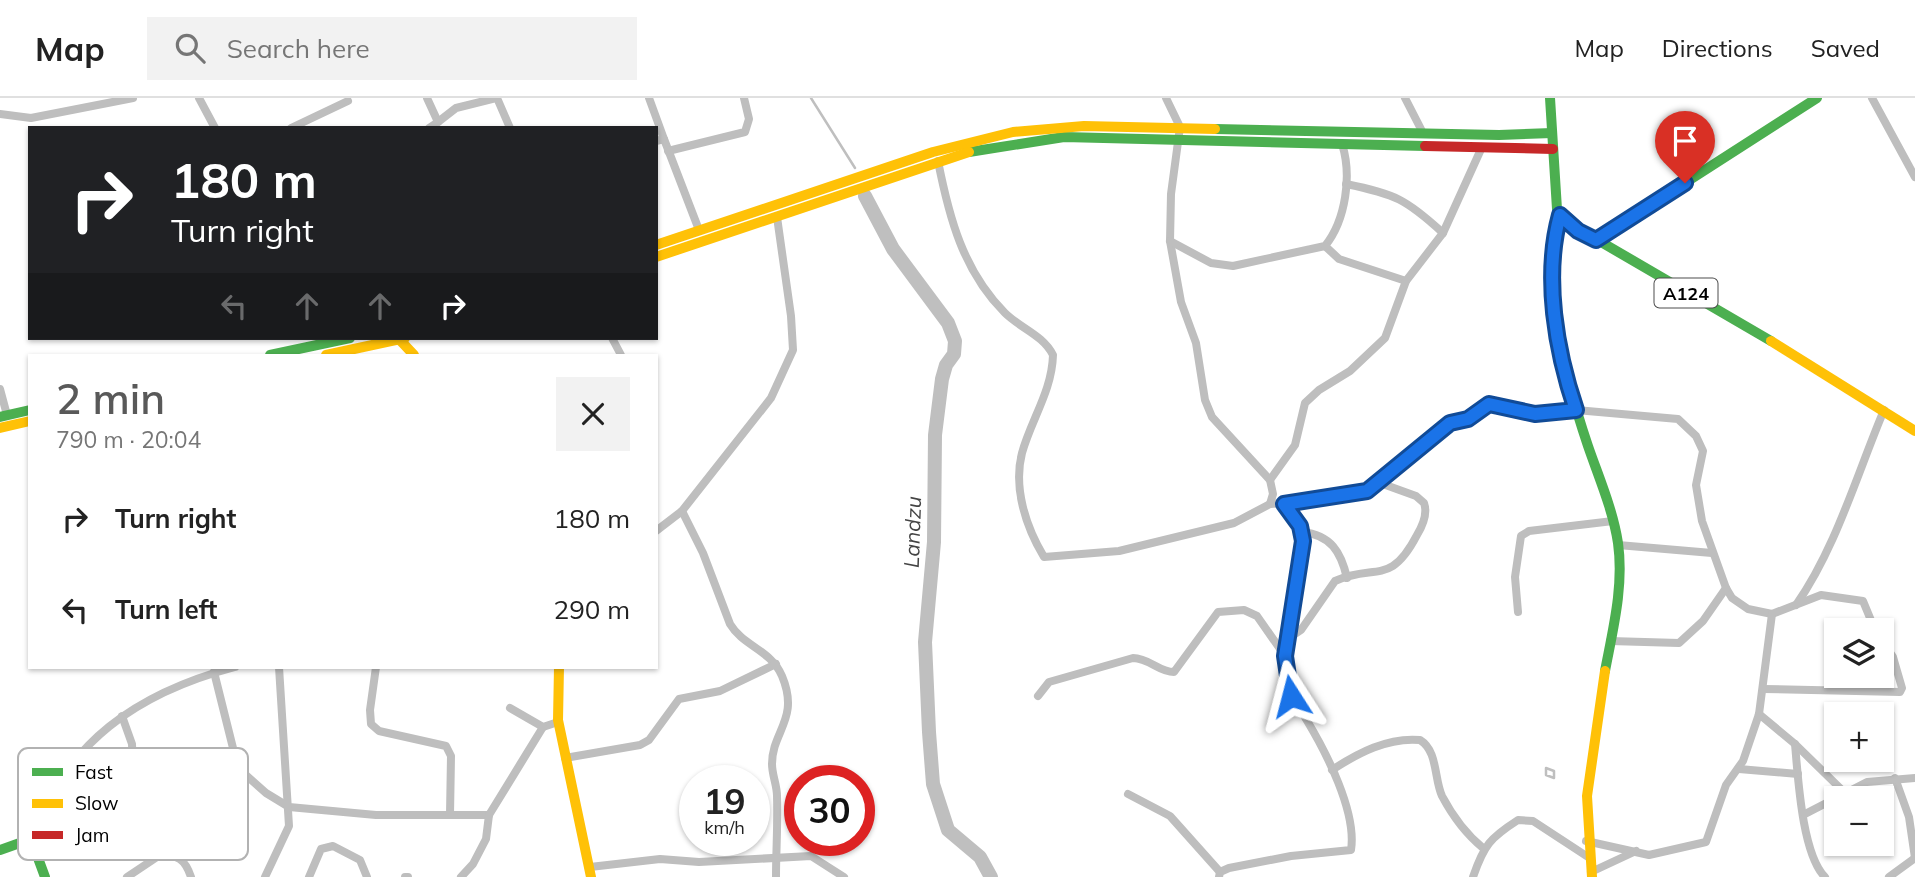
<!DOCTYPE html>
<html lang="en">
<head>
<meta charset="utf-8">
<style>
  body { margin:0; font-family:Mulish,sans-serif; background:#f2f2f2; color:#222; height:100vh; display:flex; flex-direction:column; font-size:26px; white-space:nowrap }
  * { box-sizing:border-box; margin:0 }
  p { font-size:23px; color:#767676 }
  .icon { flex:none; width:38px; height:38px; fill:none; stroke:currentColor; stroke-width:2; stroke-linecap:round; stroke-linejoin:round }
  .map { position:relative; flex:1; overflow:hidden }
  .side { position:absolute; left:28px; top:256px; width:630px; height:315px; display:flex; flex-direction:column; background:#fff; border-radius:0px; box-shadow:0 2px 5px #0004 }
  .side>* { flex:none }
  .guide { position:absolute; left:28px; top:28px; width:630px; height:214px; border-radius:0px; box-shadow:0 2px 5px #0004; background:#202124; color:#fff; overflow:hidden }
  .controls { position:absolute; left:1824px; top:520px; display:grid; gap:14px }
  .controls a { display:grid; place-items:center; width:70px; height:70px; border-radius:0px; background:#fff; box-shadow:0 2px 5px #0004; font-size:35px }
  .speed { position:absolute; left:679px; top:667px; display:flex; gap:14px; font-size:35px; font-weight:700; text-align:center }
  .speed>* { display:grid; place-content:center; width:91px; height:91px; border-radius:50%; background:#fff; box-shadow:0 2px 5px #0004; line-height:1 }
  .speed small { font-size:18px; font-weight:400 }
  .speed .limit { border:10px solid #d22; background:#fff; color:#111 }
  .pin { position:absolute; display:grid; place-items:center; width:60px; height:60px; color:#fff; margin:-72px -30px; border-radius:50% 50% 50% 0; rotate:-45deg; box-shadow:0 0 7px #0007 }
  .pin .icon { rotate:45deg }
  .me { position:absolute; width:77px; margin:-38px; rotate:351deg; stroke-linejoin:round; filter:drop-shadow(0 0 5px #0008) }
  .turn { display:flex; align-items:center; gap:24px; height:147px; padding:0 28px; font-size:32px }
  .turn .icon { width:91px; height:91px; stroke-width:2.5 }
  .turn b { display:block; font-size:49px; line-height:60px }
  .lanes { display:flex; align-items:center; height:66px; padding:0 28px; background:#0003; justify-content:center; gap:35px; direction:ltr }
  .lanes .off { opacity:.35 }
  .round { display:grid; place-items:center; flex:none; width:74px; height:74px; border-radius:0px; background:#f2f2f2 }
  .summary { display:flex; align-items:center; justify-content:space-between; height:119px; padding:0 28px }
  h1 { font-size:42px; font-weight:600; line-height:52px; color:#595959 }
  ul { padding:0; list-style:none }
  li { display:flex; align-items:center; gap:21px; height:91px; padding:0 28px }
  li div { flex:1 }
  li b { display:block; font-size:26px }
  li em { font-style:normal }
  header { display:flex; align-items:center; gap:42px; box-sizing:border-box; height:98px; padding:0 35px; background:#fff; border-bottom:2px solid #e0e0e0 }
  header strong { font-size:33px }
  nav { display:flex; gap:38px; margin-inline-start:auto; font-size:24px }
  .search { width:490px; height:63px; background:#f2f2f2; display:flex; align-items:center; gap:18px; box-sizing:border-box; padding:0 24px; border-radius:0px; color:#767676; font-size:26px }
  .map>svg:first-child { display:block }
  .lines { fill:none; stroke-linecap:round; stroke-linejoin:round }
  .stream { stroke:#bfbfbf; stroke-width:2.5 }
  .river { stroke:#bfbfbf; stroke-width:14 }
  .street { stroke:#bebebe; stroke-width:8 }
  .fast { stroke:#4caf50; stroke-width:10 }
  .slow { stroke:#ffc107; stroke-width:10 }
  .jam { stroke:#c62828; stroke-width:10 }
  .route-casing { stroke:#114b97; stroke-width:18 }
  .route { stroke:#1a73e8; stroke-width:12 }
  .labels { text-anchor:middle; dominant-baseline:central; stroke-width:5; stroke-linejoin:round; paint-order:stroke }
  .shield { fill:#fff; stroke:#4c4c4c; stroke-width:2 }
  .shield-label { font-size:18px; font-weight:bold; fill:#000 }
  .water-label { font-size:21px; font-style:italic; fill:#444; stroke:#fff }
  .key { fill:#fff; stroke:#b2b2b2; stroke-width:2 }
  .key-label { font-size:19px; fill:#000 }
</style>
</head>
<body>
<header>
<strong>Map</strong>
<div class="search"><svg class="icon" aria-label="search" viewBox="0 0 24 24"><circle cx="10" cy="10" r="6"/><path d="M15 15l6 6"/></svg>Search here</div>
<nav><a>Map</a><a>Directions</a><a>Saved</a></nav>
</header>
<div class="map">
<svg width="1915" height="779" viewBox="0 0 1915 779">
  <rect width="100%" height="100%" fill="#fff"/>
  <g class="lines">
    <g class="stream">
      <polyline points="811,0 855,70"/>
      <polygon points="1546,670 1554,673 1554,680 1546,677"/>
    </g>
    <polyline class="river" points="865,98 893,151 948,225 955,243 954,256 946,267 942,281 935,337 934,444 925,544 929,634 933,686 948,732 980,759 991,779"/>
    <g class="street">
      <polyline points="199,0 215,30"/>
      <polyline points="427,0 438,24 429,30"/>
      <polyline points="497,0 510,30"/>
      <polyline points="649,0 664,41"/>
      <polyline points="1166,0 1180,29 1171,96 1170,143 1181,204 1196,245 1205,302 1212,319 1270,382 1273,396 1270,406"/>
      <polyline points="1405,0 1423,35"/>
      <polyline points="1872,0 1915,79"/>
      <polyline points="0,16 31,20 133,0"/>
      <polyline points="438,24 456,10 496,0"/>
      <polyline points="291,30 348,3"/>
      <polyline points="656,43 664,41 699,132"/>
      <polyline points="668,53 745,34 749,21 744,0"/>
      <path d="M938,63C949,119 963,173 1005,215C1020,230 1043,237 1053,257C1052,293 1031,322 1022,355C1013,390 1026,429 1044,459L1119,453L1234,425L1270,406L1312,403L1367,392L1450,325L1468,321L1489,306L1535,316L1576,312L1678,321L1696,338L1703,353L1696,387L1702,423L1726,490L1732,500L1748,511L1772,516L1821,497L1863,503L1875,532"/>
      <polyline points="1443,135 1482,49"/>
      <path d="M1170,143L1211,165L1233,168L1325,148C1346,122 1352,77 1342,46"/>
      <polyline points="1325,148 1339,161 1406,183"/>
      <polyline points="612,240 621,257"/>
      <polyline points="0,291 7,317"/>
      <path d="M1270,382L1295,347L1305,305L1319,292L1350,273L1385,240L1406,183L1443,135C1406,101 1395,96 1346,86"/>
      <path d="M682,413L703,455L730,526C743,548 771,552 782,578C800,621 772,633 772,666C772,677 777,687 777,698C778,725 776,752 776,779"/>
      <polyline points="656,433 682,413 771,300 793,252 791,218 777,119"/>
      <path d="M1302,434C1331,437 1341,454 1347,480"/>
      <polyline points="1618,447 1712,455"/>
      <path d="M1796,507C1836,450 1857,376 1884,312"/>
      <polyline points="1518,514 1515,479 1521,438 1529,433 1613,423"/>
      <path d="M1289,540L1301,532L1335,483C1375,465 1390,489 1417,437C1423,427 1428,416 1424,405L1416,398L1380,385"/>
      <polyline points="1610,543 1679,545 1703,523 1726,490"/>
      <polyline points="376,569 370,612 371,626 379,633 446,648 451,658 450,717"/>
      <polyline points="214,574 238,670 266,695 289,709 376,717 489,717"/>
      <polyline points="1764,591 1900,594 1902,590 1893,559 1881,541"/>
      <path d="M1038,598L1049,584L1133,560C1149,560 1159,574 1174,574L1218,514L1244,512L1257,518L1285,558"/>
      <polyline points="510,610 543,629 558,624"/>
      <polyline points="1759,616 1795,646 1844,694"/>
      <path d="M122,618L132,646L135,726L160,757C178,757 185,761 191,779"/>
      <path d="M1795,646C1798,679 1802,756 1825,779"/>
      <polyline points="565,660 640,647 649,642 679,601 720,593 776,566"/>
      <polyline points="1739,671 1798,676"/>
      <path d="M1332,672C1358,655 1388,639 1420,642C1438,653 1434,681 1442,698C1452,717 1466,736 1483,750"/>
      <polyline points="1895,680 1909,719 1915,760"/>
      <polyline points="1128,696 1170,718 1220,774"/>
      <polyline points="1805,716 1867,684 1915,680"/>
      <path d="M31,741C66,644 137,595 235,569"/>
      <polyline points="1586,743 1649,757 1706,744 1726,687 1743,663 1759,616 1772,516"/>
      <polyline points="590,769 660,761 699,764 811,758 844,779"/>
      <polyline points="1591,774 1636,753"/>
      <polyline points="127,779 160,757"/>
      <polyline points="265,779 289,728 279,569"/>
      <polyline points="309,779 321,751 333,748 360,762 367,779"/>
      <polyline points="405,779 408,779"/>
      <polyline points="461,779 473,766 486,741 489,717 543,629"/>
      <path d="M1219,779L1220,774L1229,770L1291,758L1351,752C1357,714 1326,654 1306,621C1299,608 1290,598 1287,583C1280,542 1298,485 1303,443L1300,428L1284,406"/>
      <path d="M1473,779C1484,747 1490,740 1518,722L1533,723L1588,759"/>
      <polyline points="1889,779 1915,760"/>
    </g>
    <g class="fast">
      <polyline points="1550,0 1557,111 1565,123 1771,243"/>
      <polyline points="1215,31 1499,37 1552,35"/>
      <polyline points="969,54 1064,39 1425,48"/>
      <path d="M1560,117C1544,197 1562,271 1588,348C1599,380 1613,412 1618,445C1624,488 1613,531 1605,573"/>
      <polyline points="1596,142 1817,0"/>
      <polyline points="270,257 350,240"/>
      <polyline points="0,319 30,312"/>
      <polyline points="0,752 31,741 45,779"/>
    </g>
    <g class="slow">
      <polyline points="656,147 933,54 1013,34 1084,28 1215,31"/>
      <polyline points="656,159 969,54"/>
      <polyline points="398,240 414,257"/>
      <polyline points="1771,243 1915,333"/>
      <polyline points="326,257 405,240"/>
      <polyline points="0,330 30,323"/>
      <polyline points="559,569 558,622 591,779"/>
      <polyline points="1592,779 1587,698 1605,573"/>
    </g>
    <polyline class="jam" points="1425,48 1553,51"/>
  </g>
  <g class="lines">
    <g class="route-casing">
      <path id="route" d="M1291,598L1285,558L1303,443L1300,428L1284,406L1367,393L1450,325L1468,321L1489,306L1535,316L1576,312C1556,253 1543,179 1560,117L1578,133L1596,142L1685,85"/>
    </g>
    <use href="#route" class="route"/>
  </g>
  <g class="labels">
    <rect class="shield" x="1654.5" y="180.5" width="63" height="29" rx="5"/>
    <g class="shield-label">
      <text x="1686" y="195">A124</text>
    </g>
    <g class="water-label">
      <text transform="translate(912 434) rotate(-88)">Landzu</text>
    </g>
  </g>
  <rect x="18" y="650" width="230" height="112" rx="10" class="key"/>
  <rect x="32" y="670" width="31" height="8" fill="#4caf50"/>
  <rect x="32" y="701" width="31" height="9" fill="#ffc107"/>
  <rect x="32" y="733" width="31" height="8" fill="#c62828"/>
  <g class="key-label">
    <text x="75" y="681">Fast</text>
    <text x="75" y="712">Slow</text>
    <text x="75" y="744">Jam</text>
  </g>
</svg>
<div class="controls">
<a><svg class="icon" aria-label="layers" viewBox="0 0 24 24"><path d="M12 4l9 5-9 5-9-5zM3 14l9 5 9-5"/></svg></a>
<a>+</a>
<a>−</a>
</div>
<div class="speed"><div>19<small>km/h</small></div><div class="limit">30</div></div>
<div class="pin" style="left:1685px;top:85px;background:#d93025"><svg class="icon" aria-label="arrive" viewBox="0 0 24 24"><path d="M6 21V4h12l-3 4 3 4H6"/></svg></div>
<svg class="me" style="left:1291px;top:598px" viewBox="-20 -20 40 40"><path d="M0-17L14 15 0 8-14 15z" fill="#1a73e8" stroke="#fff" stroke-width="4"/></svg>
<div class="guide">
<div class="turn"><svg class="icon" aria-label="right" viewBox="0 0 24 24"><path d="M7 20v-9h11M14 6l5 5-5 5"/></svg><div><b>180 m</b>Turn right</div></div>
<div class="lanes"><svg class="icon off" aria-label="left" viewBox="0 0 24 24"><path d="M17 20v-9H6M10 6l-5 5 5 5"/></svg><svg class="icon off" aria-label="ahead" viewBox="0 0 24 24"><path d="M12 20V5M6 11l6-6 6 6"/></svg><svg class="icon off" aria-label="ahead" viewBox="0 0 24 24"><path d="M12 20V5M6 11l6-6 6 6"/></svg><svg class="icon" aria-label="right" viewBox="0 0 24 24"><path d="M7 20v-9h11M14 6l5 5-5 5"/></svg></div>
</div>
<section class="side">
<div class="summary"><div><h1>2 min</h1><p>790 m · 20:04</p></div><a class="round"><svg class="icon" aria-label="close" viewBox="0 0 24 24"><path d="M6 6l12 12M18 6L6 18"/></svg></a></div>
<ul>
<li><svg class="icon" aria-label="right" viewBox="0 0 24 24"><path d="M7 20v-9h11M14 6l5 5-5 5"/></svg><div><b>Turn right</b></div><em>180 m</em></li>
<li><svg class="icon" aria-label="left" viewBox="0 0 24 24"><path d="M17 20v-9H6M10 6l-5 5 5 5"/></svg><div><b>Turn left</b></div><em>290 m</em></li>
</ul>
</section>
</div>
</body>
</html>
